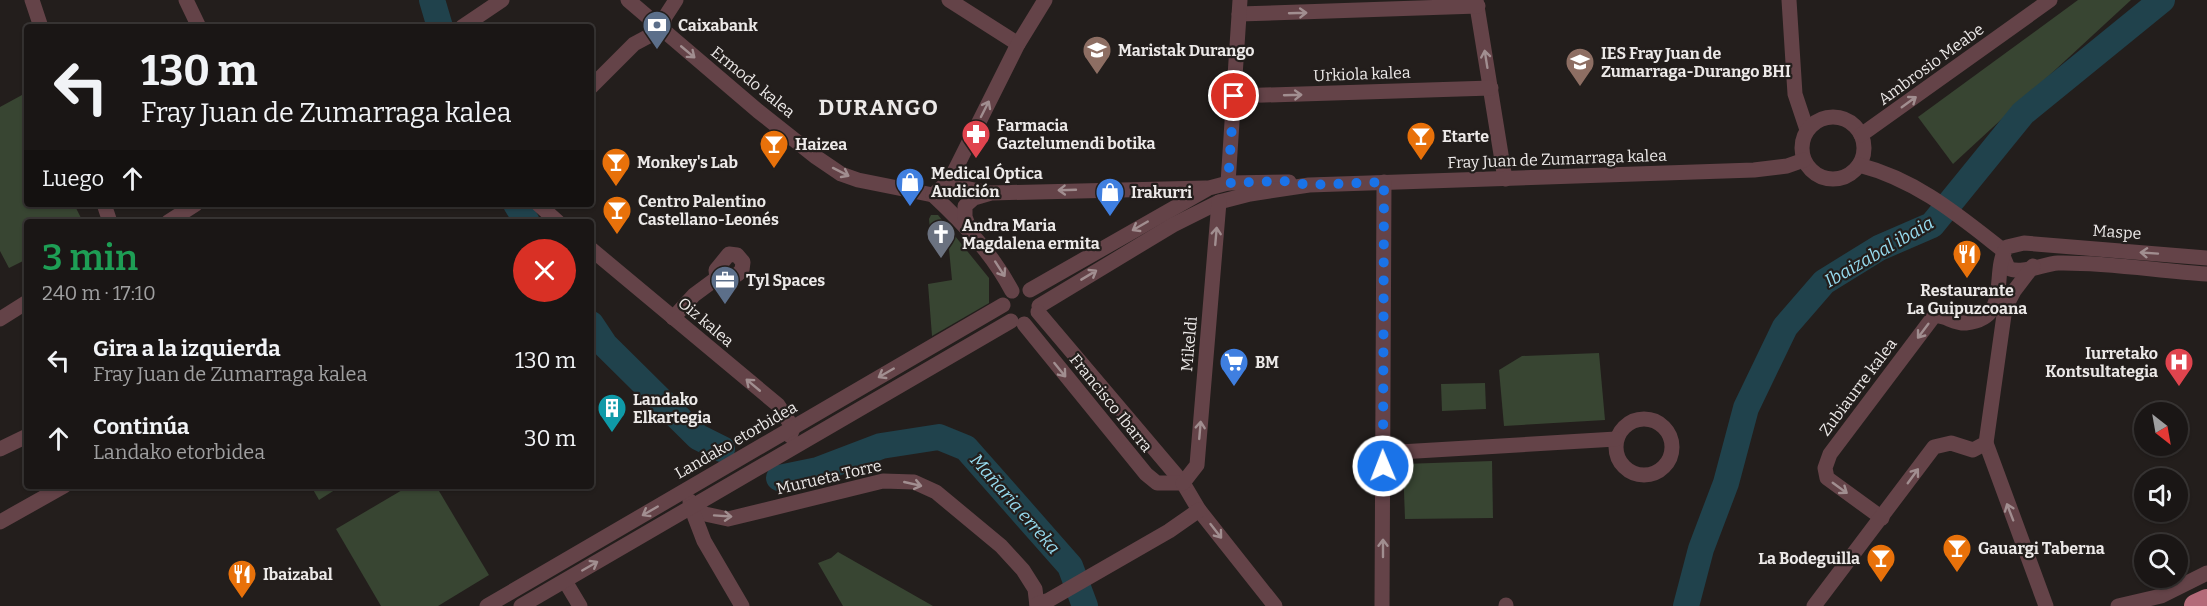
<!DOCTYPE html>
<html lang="es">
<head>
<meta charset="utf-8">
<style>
  body { margin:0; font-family:Bitter,serif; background:#231f1e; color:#f1f3f6; height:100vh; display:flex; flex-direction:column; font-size:22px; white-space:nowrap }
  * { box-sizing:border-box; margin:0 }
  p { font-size:20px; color:#9f9fa0 }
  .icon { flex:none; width:33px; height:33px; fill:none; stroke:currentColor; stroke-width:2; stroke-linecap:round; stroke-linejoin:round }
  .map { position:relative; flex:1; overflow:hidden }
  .side { position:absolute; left:24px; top:219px; width:570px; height:270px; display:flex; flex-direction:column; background:#1a1615; border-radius:6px; box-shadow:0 2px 4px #0004,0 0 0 2px #383534 }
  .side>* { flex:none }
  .guide { position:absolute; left:24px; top:24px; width:570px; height:183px; border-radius:6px; box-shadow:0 2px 4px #0004,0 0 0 2px #383534; background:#1a1615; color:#f1f3f6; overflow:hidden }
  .needle { width:39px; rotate:149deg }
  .tools { position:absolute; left:2134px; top:402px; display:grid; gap:12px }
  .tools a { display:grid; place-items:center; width:54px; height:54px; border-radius:50%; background:#1a1615; box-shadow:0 2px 4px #0004,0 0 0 2px #383534; font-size:30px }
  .pin { position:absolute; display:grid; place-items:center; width:51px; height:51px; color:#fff; margin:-26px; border:3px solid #fff; border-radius:50%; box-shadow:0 2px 6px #0007 }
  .me { position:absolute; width:66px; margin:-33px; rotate:359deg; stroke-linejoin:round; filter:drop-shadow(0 0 4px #0008) }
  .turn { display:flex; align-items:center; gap:21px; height:126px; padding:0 18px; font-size:27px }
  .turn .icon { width:78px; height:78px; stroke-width:2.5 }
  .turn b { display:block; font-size:42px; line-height:51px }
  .then { display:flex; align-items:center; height:57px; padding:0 18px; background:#0003; gap:12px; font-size:22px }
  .round { display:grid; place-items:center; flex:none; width:63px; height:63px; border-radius:32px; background:#231f1e }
  .overview { display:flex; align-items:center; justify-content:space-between; height:102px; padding:0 18px }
  h1 { font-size:36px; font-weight:600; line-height:45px; color:#1e9e55 }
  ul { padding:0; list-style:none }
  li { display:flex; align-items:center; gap:18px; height:78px; padding:0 18px }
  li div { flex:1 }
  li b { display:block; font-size:22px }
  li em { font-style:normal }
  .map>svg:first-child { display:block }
  .green { fill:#384532 }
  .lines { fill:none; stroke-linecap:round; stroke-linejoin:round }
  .river { stroke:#20424c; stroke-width:26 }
  .minor { stroke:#644348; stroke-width:15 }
  .trunk { stroke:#b46a79; stroke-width:24 }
  .oneway { stroke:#a18e90 }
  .route { stroke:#1a73e8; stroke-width:10; stroke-dasharray:0 18 }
  .labels { text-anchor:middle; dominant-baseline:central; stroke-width:4.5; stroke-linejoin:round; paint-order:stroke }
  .poi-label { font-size:16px; font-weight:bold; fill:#ece9e8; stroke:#231e1c; text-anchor:start }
  .street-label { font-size:16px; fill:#ece9e8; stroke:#231e1c }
  .water-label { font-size:18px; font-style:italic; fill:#96daee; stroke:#231e1c }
  .district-label { font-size:22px; font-weight:bold; letter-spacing:1.5px; fill:#ece9e8; stroke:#231e1c }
</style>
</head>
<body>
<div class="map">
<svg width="2207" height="606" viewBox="0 0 2207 606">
  <rect width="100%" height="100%" fill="#231e1c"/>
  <g class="green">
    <polygon points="2078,0 2131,0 1953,164 1918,117"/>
    <polygon points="22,95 27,105 27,204 74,204 83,222 27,222 27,259 9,268 0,251 0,107"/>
    <polygon points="931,215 938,215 989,278 989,303 932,336 928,284 952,280 948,239 931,240 929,219"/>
    <polygon points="1599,353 1605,420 1504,426 1499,370 1522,356"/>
    <polygon points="1485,383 1486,409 1442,411 1441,384"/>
    <polygon points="1492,461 1493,518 1405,519 1403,464"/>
    <polygon points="311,486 341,486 319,500"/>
    <polygon points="409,486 436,486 489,575 438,606 381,606 336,529"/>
    <polygon points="838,552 933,606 843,606 818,563 831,558"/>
  </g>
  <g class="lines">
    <g class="river">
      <polyline points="432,0 440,27"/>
      <polyline points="516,204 527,222"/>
      <polyline points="591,324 605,345 698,437 722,449"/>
      <polyline points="779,478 818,470 881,446 939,437 966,448 1070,566 1085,606"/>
      <polyline points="1686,606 1701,549 1726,483 1746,408 1785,327 1824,282 1879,248 1932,225 2023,113 2162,0"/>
    </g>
    <g class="minor">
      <polyline points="32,0 41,27"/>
      <polyline points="186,0 199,27"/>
      <polyline points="628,0 758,111 816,157 841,174 858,180 933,195"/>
      <polyline points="949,0 1018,44"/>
      <polyline points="1476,0 1505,179"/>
      <polyline points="1789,0 1795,94 1807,130"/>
      <polyline points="1239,14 1478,6"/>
      <polyline points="462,27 502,0"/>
      <polyline points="591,87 634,44 662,29 665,17 676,0"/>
      <polyline points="1234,96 1491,88"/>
      <circle cx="1833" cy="148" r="31"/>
      <polyline points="1861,135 2050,0"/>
      <path d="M1859,165C1917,180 1958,215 2004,251"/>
      <polyline points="950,180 960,187 989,193"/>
      <polyline points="1228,183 1240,0"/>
      <polyline points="933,195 950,180 1018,44 1045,0"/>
      <path d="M933,195C964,224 992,253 1012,291"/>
      <polyline points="104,204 110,222"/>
      <polyline points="538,204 558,222"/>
      <polyline points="168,222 196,204"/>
      <polyline points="970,230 965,217 965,206 974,198 991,193 1206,188"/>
      <polyline points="591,249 778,405 793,428 790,436"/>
      <path d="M2003,256L2008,268C2021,275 2043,264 2058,263C2107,262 2158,271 2207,274"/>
      <polyline points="1030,290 1209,188 1228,183 1289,182"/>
      <polyline points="1039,306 1173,225 1219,202 1250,194 1309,185 1754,170 1787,166 1804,160"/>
      <polyline points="1038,312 1183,483 1199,510 1275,606"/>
      <path d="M673,318L694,295L717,278C728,281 735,278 742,270L743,262L737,255L729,254L716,270L717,278"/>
      <polyline points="0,319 27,302"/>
      <polyline points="1024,324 1146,474 1157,483 1183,483"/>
      <circle cx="1644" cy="447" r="28"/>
      <polyline points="1986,443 2046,606"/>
      <polyline points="0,449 27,436"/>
      <polyline points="1383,453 1616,439"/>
      <polyline points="1183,483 1197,465 1219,202"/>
      <polyline points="690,501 691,507 705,514 728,519 883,481 914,482 936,492 1001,546 1023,570 1035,589 1037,606"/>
      <polyline points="691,507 704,541 742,606"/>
      <path d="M1882,518L1827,478L1825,468L1830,454L1934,316C1944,314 1954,324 1966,323C2013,318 1990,272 2007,247L2024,243L2207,258"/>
      <polyline points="0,522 64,486"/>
      <polyline points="565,581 580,606"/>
      <polyline points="1037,604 1049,600 1169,531 1199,510"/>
      <polyline points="1506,605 1506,606"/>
      <polyline points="487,606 1003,305"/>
      <polyline points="521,606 1011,321"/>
      <polyline points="1382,606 1384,182"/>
      <polyline points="1814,606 1934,447 1951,443 1973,450 1986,443 2005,308 2014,291 2033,266"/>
      <polyline points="2118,606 2161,596 2207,573"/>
    </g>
    <polyline class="trunk" points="2196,606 2207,601"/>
  </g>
  <defs><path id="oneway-shaft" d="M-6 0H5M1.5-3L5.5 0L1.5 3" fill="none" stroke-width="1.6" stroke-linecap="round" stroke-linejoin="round" transform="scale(1.5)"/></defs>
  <g class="oneway">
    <use href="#oneway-shaft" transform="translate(1298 13) rotate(-2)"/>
    <use href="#oneway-shaft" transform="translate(688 52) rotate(40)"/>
    <use href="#oneway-shaft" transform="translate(1486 59) rotate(-99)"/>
    <use href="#oneway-shaft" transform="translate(1293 95) rotate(-2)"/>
    <use href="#oneway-shaft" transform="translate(1909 102) rotate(-36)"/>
    <use href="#oneway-shaft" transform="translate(985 109) rotate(-63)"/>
    <use href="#oneway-shaft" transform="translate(841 172) rotate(27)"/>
    <use href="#oneway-shaft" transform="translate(1067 190) rotate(178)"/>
    <use href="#oneway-shaft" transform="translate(1140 226) rotate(150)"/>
    <use href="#oneway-shaft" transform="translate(1216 236) rotate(-85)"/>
    <use href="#oneway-shaft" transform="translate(2149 253) rotate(-176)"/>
    <use href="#oneway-shaft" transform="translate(1000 269) rotate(57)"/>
    <use href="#oneway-shaft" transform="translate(1089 275) rotate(-31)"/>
    <use href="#oneway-shaft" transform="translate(1923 331) rotate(127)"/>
    <use href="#oneway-shaft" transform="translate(1060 370) rotate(51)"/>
    <use href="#oneway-shaft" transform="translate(886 373) rotate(150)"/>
    <use href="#oneway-shaft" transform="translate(753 385) rotate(-140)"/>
    <use href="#oneway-shaft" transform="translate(1200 430) rotate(-85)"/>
    <use href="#oneway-shaft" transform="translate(1913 476) rotate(-54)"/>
    <use href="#oneway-shaft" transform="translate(913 484) rotate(13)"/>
    <use href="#oneway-shaft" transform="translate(1840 488) rotate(36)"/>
    <use href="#oneway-shaft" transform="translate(650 511) rotate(150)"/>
    <use href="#oneway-shaft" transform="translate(2010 512) rotate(-111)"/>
    <use href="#oneway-shaft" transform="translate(723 516) rotate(4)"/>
    <use href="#oneway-shaft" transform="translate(1216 531) rotate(52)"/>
    <use href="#oneway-shaft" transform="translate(1383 548) rotate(-90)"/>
    <use href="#oneway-shaft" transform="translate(590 566) rotate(-30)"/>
  </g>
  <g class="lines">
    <polyline class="route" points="1234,96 1228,183 1283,181 1310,185 1384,182 1383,466"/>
  </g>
  <defs>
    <g id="bank-pin" transform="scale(1.5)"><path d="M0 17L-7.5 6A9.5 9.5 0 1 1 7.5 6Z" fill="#5c6f8a" stroke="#231e1c"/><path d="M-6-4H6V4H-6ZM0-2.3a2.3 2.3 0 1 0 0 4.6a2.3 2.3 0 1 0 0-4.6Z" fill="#fff"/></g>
    <g id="school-pin" transform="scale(1.5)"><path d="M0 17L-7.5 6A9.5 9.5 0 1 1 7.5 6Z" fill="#8d6e63" stroke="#231e1c"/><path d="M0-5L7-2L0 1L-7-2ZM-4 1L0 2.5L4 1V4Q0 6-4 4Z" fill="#fff"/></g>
    <g id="pharmacy-pin" transform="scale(1.5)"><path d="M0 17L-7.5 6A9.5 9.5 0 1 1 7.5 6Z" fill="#e0444e" stroke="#231e1c"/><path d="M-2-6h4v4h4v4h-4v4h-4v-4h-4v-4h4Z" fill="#fff"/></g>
    <g id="bar-pin" transform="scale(1.5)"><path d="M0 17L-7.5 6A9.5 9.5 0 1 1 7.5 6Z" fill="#e8710a" stroke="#231e1c"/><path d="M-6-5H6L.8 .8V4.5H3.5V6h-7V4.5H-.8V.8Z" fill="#fff"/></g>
    <g id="shop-pin" transform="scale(1.5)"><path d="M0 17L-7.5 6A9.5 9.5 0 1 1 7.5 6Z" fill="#3f7fe0" stroke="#231e1c"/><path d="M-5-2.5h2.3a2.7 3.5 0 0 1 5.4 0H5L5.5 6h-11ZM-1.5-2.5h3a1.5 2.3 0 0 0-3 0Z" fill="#fff"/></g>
    <g id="church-pin" transform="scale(1.5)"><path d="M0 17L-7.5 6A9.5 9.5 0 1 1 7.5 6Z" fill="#6b7280" stroke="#231e1c"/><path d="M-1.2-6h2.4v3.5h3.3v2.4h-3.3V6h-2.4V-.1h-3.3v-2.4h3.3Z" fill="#fff"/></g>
    <g id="restaurant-pin" transform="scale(1.5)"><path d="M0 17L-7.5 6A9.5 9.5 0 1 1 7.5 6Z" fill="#e8710a" stroke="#231e1c"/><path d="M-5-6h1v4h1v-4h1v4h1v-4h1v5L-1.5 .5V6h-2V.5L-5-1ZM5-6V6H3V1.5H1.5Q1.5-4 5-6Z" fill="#fff"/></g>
    <g id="office-pin" transform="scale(1.5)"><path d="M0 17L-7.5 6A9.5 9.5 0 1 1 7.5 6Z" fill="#5c6f8a" stroke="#231e1c"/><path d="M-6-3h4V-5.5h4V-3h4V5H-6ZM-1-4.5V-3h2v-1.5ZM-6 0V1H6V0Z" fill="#fff"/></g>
    <g id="supermarket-pin" transform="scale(1.5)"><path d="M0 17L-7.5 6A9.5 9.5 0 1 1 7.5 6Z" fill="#3f7fe0" stroke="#231e1c"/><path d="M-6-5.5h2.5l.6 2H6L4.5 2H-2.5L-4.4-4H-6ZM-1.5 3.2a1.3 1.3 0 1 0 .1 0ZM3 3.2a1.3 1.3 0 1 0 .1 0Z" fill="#fff"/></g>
    <g id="hospital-pin" transform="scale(1.5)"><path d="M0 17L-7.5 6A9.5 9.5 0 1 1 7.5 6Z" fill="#e0444e" stroke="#231e1c"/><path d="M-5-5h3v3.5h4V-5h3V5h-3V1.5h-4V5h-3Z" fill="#fff"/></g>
    <g id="building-pin" transform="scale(1.5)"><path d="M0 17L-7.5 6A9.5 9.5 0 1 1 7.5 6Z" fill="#0f9aa8" stroke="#231e1c"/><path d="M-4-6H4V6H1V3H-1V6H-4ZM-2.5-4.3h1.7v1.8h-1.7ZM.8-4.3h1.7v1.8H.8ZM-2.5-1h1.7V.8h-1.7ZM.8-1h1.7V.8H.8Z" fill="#fff"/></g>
  </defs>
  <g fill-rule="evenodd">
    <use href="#bank-pin" x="657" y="25"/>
    <use href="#school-pin" x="1097" y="50"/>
    <use href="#school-pin" x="1580" y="62"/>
    <use href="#pharmacy-pin" x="976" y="134"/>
    <use href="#bar-pin" x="1421" y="136"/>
    <use href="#bar-pin" x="774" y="144"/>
    <use href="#bar-pin" x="616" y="162"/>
    <use href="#shop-pin" x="910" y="182"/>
    <use href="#shop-pin" x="1110" y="192"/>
    <use href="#bar-pin" x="617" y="210"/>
    <use href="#church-pin" x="941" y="234"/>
    <use href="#restaurant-pin" x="1967" y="254"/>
    <use href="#office-pin" x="725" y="280"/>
    <use href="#supermarket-pin" x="1234" y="362"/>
    <use href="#hospital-pin" x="2179" y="362"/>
    <use href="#building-pin" x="612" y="408"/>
    <use href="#bar-pin" x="1957" y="548"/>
    <use href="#bar-pin" x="1881" y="558"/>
    <use href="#restaurant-pin" x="242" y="574"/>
  </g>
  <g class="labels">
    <g class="poi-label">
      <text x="678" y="25">Caixabank</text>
      <text x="1118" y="50">Maristak Durango</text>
      <text x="1601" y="53">IES Fray Juan de<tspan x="1601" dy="18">Zumarraga-Durango BHI</tspan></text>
      <text x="997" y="125">Farmacia<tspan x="997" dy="18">Gaztelumendi botika</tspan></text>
      <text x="1442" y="136">Etarte</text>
      <text x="795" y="144">Haizea</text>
      <text x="637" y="162">Monkey's Lab</text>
      <text x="931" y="173">Medical Óptica<tspan x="931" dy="18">Audición</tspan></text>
      <text x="1131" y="192">Irakurri</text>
      <text x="638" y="201">Centro Palentino<tspan x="638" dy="18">Castellano-Leonés</tspan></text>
      <text x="962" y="225">Andra Maria<tspan x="962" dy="18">Magdalena ermita</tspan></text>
      <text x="746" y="280">Tyl Spaces</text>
      <text x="1967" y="290" text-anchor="middle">Restaurante<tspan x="1967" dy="18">La Guipuzcoana</tspan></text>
      <text x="2158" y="353" text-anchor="end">Iurretako<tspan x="2158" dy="18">Kontsultategia</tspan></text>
      <text x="1255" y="362">BM</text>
      <text x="633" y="399">Landako<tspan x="633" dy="18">Elkartegia</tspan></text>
      <text x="1978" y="548">Gauargi Taberna</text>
      <text x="1860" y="558" text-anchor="end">La Bodeguilla</text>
      <text x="263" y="574">Ibaizabal</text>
    </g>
    <g class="street-label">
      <text transform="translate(1931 64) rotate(-36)">Ambrosio Meabe</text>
      <text transform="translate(1362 74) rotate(-2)">Urkiola kalea</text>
      <text transform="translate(753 82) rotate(39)">Ermodo kalea</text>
      <text transform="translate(1557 159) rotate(-2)">Fray Juan de Zumarraga kalea</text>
      <text transform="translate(2117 232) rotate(4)">Maspe</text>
      <text transform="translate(706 322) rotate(40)">Oiz kalea</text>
      <text transform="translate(1189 344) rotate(-85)">Mikeldi</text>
      <text transform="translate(1858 387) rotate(-53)">Zubiaurre kalea</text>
      <text transform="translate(1111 403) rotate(51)">Francisco Ibarra</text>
      <text transform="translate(736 440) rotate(-30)">Landako etorbidea</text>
      <text transform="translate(829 477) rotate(-13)">Murueta Torre</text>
    </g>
    <g class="water-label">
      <text transform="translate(1879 252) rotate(-30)">Ibaizabal ibaia</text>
      <text transform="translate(1015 504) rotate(49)">Mañaria erreka</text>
    </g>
    <g class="district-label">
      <text x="879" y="107">DURANGO</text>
    </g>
  </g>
</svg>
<div class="tools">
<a><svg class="needle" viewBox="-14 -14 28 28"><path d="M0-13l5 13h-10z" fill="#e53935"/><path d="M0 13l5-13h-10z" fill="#9f9fa0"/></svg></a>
<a><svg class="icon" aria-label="sound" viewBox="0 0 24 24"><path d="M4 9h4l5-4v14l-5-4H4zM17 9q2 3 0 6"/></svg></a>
<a><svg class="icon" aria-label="search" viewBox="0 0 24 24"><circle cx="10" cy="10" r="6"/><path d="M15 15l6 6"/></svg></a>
</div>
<div class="pin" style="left:1234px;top:96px;background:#d93025"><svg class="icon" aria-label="arrive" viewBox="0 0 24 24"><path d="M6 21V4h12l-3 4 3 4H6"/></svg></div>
<svg class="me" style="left:1383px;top:466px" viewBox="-20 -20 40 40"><circle r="17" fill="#1a73e8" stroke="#fff" stroke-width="3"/><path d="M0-11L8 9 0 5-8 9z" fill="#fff"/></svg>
<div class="guide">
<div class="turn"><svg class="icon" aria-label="left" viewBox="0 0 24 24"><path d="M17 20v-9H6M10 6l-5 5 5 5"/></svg><div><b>130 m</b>Fray Juan de Zumarraga kalea</div></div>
<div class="then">Luego<svg class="icon" aria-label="ahead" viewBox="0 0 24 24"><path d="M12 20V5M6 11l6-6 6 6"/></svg></div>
</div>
<section class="side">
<div class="overview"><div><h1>3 min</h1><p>240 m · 17:10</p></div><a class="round" style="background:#d93025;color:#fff"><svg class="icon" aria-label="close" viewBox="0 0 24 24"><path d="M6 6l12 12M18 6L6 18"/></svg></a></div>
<ul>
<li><svg class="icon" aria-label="left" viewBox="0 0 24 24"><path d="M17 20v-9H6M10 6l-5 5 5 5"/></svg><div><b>Gira a la izquierda</b><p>Fray Juan de Zumarraga kalea</p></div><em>130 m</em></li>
<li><svg class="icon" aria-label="ahead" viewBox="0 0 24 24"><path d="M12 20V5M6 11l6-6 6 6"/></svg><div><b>Continúa</b><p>Landako etorbidea</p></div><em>30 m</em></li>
</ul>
</section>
</div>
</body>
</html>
